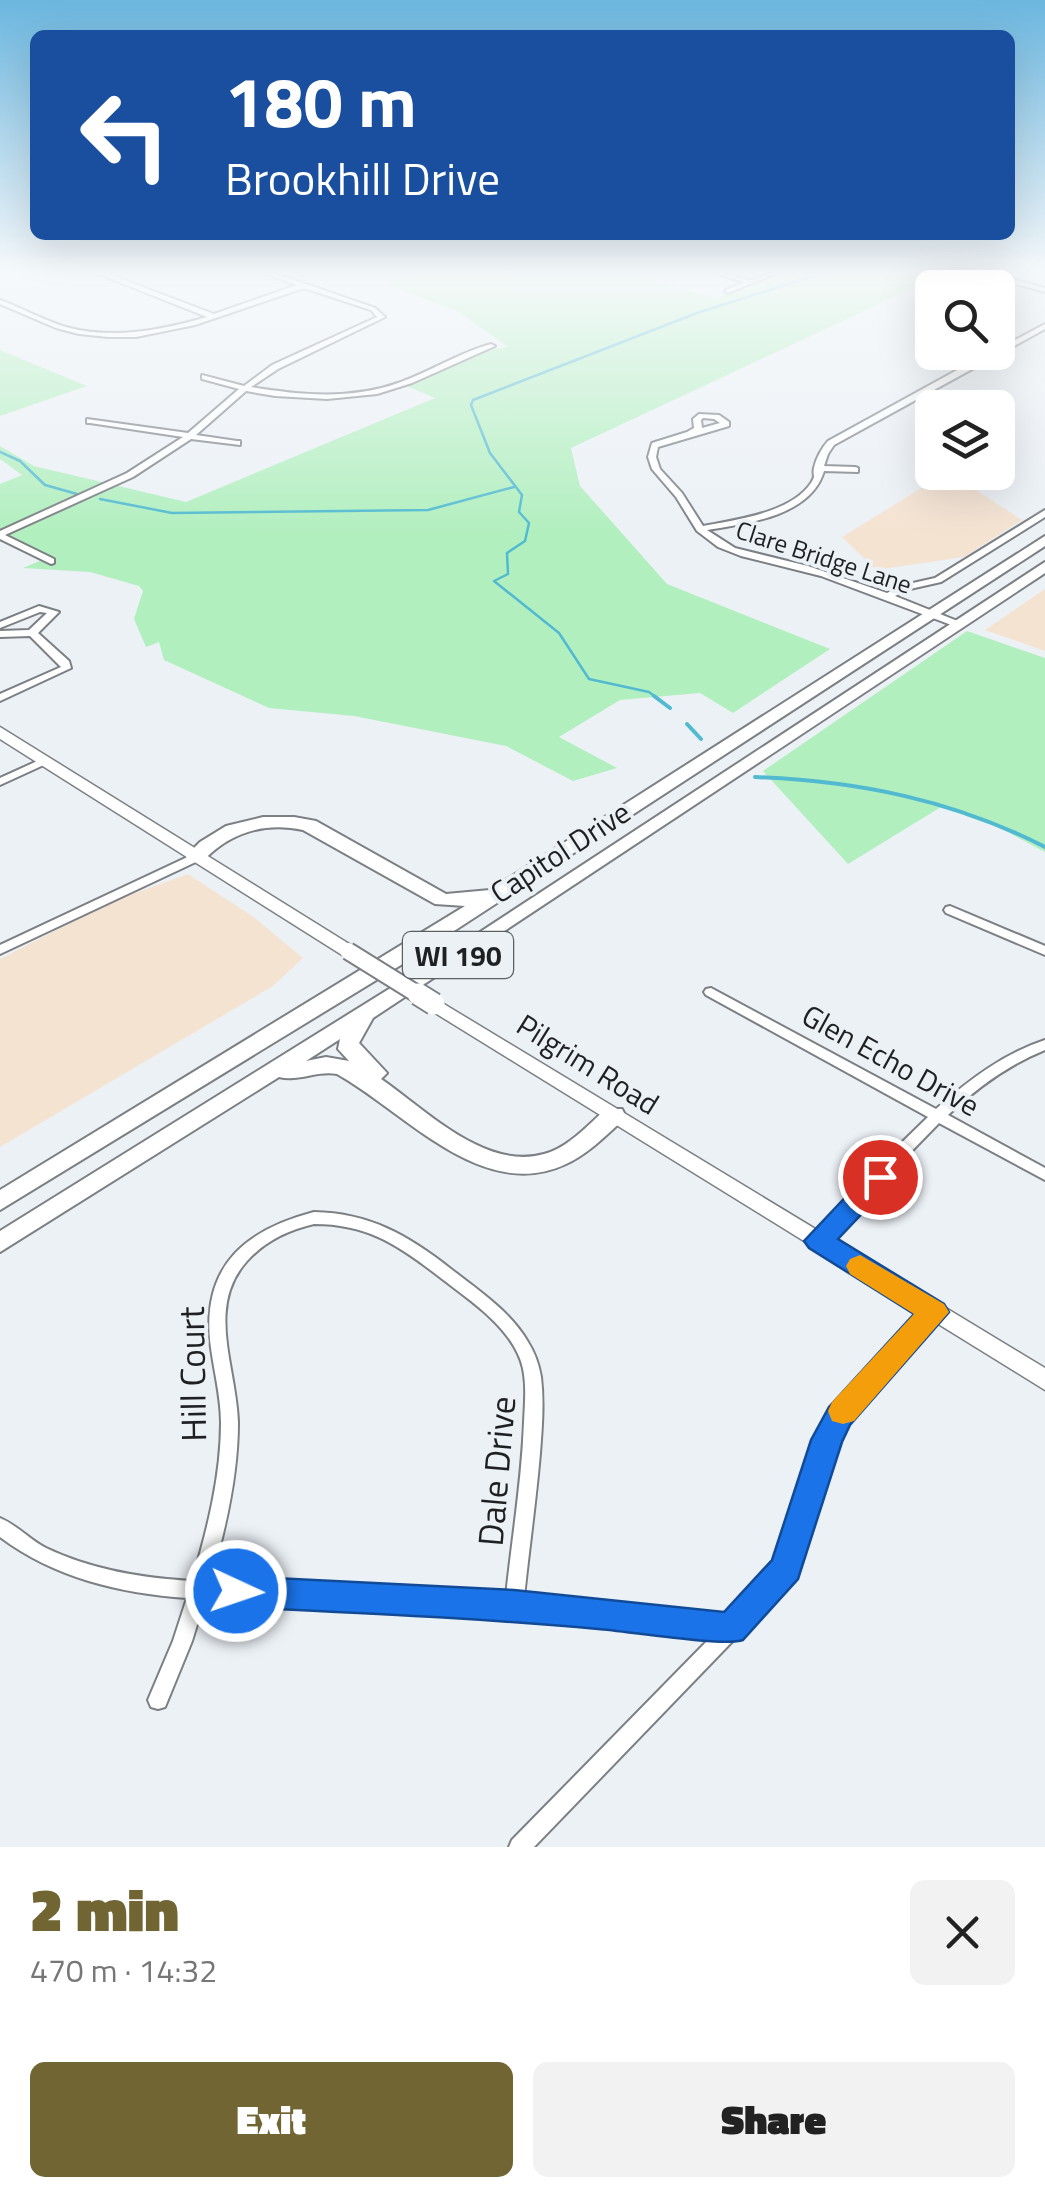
<!DOCTYPE html>
<html lang="en">
<head>
<meta charset="utf-8">
<style>
  body { margin:0; font-family:"Titillium Web",sans-serif; background:#f2f2f2; color:#222; height:100vh; display:flex; flex-direction:column; font-size:38px; white-space:nowrap }
  * { box-sizing:border-box; margin:0 }
  p { font-size:32px; color:#767676 }
  .icon { flex:none; width:55px; height:55px; fill:none; stroke:currentColor; stroke-width:2; stroke-linecap:round; stroke-linejoin:round }
  .map { position:relative; height:1847px; overflow:hidden }
  .drawer { display:flex; flex-direction:column; background:#fff; flex:1 }
  .drawer>* { flex:none }
  .hud { position:absolute; left:30px; top:30px; width:985px; height:210px; border-radius:15px; box-shadow:0 10px 40px #0002; background:#1a4fa0; color:#fff; overflow:hidden }
  .tools { position:absolute; left:915px; top:270px; display:grid; gap:20px }
  .tools a { display:grid; place-items:center; width:100px; height:100px; border-radius:15px; background:#fff; box-shadow:0 10px 40px #0002; font-size:50px }
  .pin { position:absolute; display:grid; place-items:center; width:85px; height:85px; color:#fff; margin:-42px; border:5px solid #fff; border-radius:50%; box-shadow:0 2px 10px #0007 }
  .me { position:absolute; width:110px; margin:-55px; rotate:93deg; stroke-linejoin:round; filter:drop-shadow(0 0 8px #0008) }
  .turn { display:flex; align-items:center; gap:35px; height:210px; padding:0 30px; font-size:45px }
  .turn .icon { width:130px; height:130px; stroke-width:2.5 }
  .turn b { display:block; font-size:70px; line-height:85px }
  .round { display:grid; place-items:center; flex:none; width:105px; height:105px; border-radius:15px; background:#f2f2f2 }
  .summary { display:flex; align-items:center; justify-content:space-between; height:170px; padding:0 30px }
  h1 { font-size:60px; font-weight:800; line-height:75px; color:#716633 }
  .primary-button { display:flex; gap:20px; margin-top:auto; padding:20px 30px }
  .primary-button a { flex:1; height:115px; border-radius:15px; background:#716633; color:#fff; font-size:40px; font-weight:800; line-height:115px; text-align:center }
  .primary-button a+a { background:#f2f2f2; color:#222 }
  .map>svg:first-child { display:block }
  .commercial { fill:#f5e3d2 }
  .green { fill:#b2efbf }
  .lines { fill:none; stroke-linecap:round; stroke-linejoin:round }
  .stream-far1 { stroke:#51bad1; stroke-width:2.5 }
  .stream { stroke:#51bad1; stroke-width:4 }
  .street-casing { stroke:#7c8085; stroke-width:4 }
  .secondary-casing { stroke:#7c8085; stroke-width:3 }
  .primary-casing { stroke:#7c8085; stroke-width:4 }
  .street { fill:#fff; fill-rule:evenodd }
  .secondary { fill:#fff; fill-rule:evenodd }
  .primary { fill:#fff; fill-rule:evenodd }
  .secondary-bridge-far1-casing { stroke:#7c8085; stroke-width:20; stroke-linecap:butt }
  .secondary-bridge-casing { stroke:#7c8085; stroke-width:25; stroke-linecap:butt }
  .secondary-bridge-far1 { stroke:#fff; stroke-width:16 }
  .secondary-bridge { stroke:#fff; stroke-width:21 }
  .route { fill:#1a73e8; stroke:#114b97; stroke-width:2.5 }
  .slow { fill:#f59e0b }
  .labels { text-anchor:middle; dominant-baseline:central; stroke-width:8; stroke-linejoin:round; paint-order:stroke }
  .far-street-label { font-size:25px; fill:#1e2022; stroke:#ecf1f6 }
  .shield { fill:#ecf1f6; stroke:#5c5f62; stroke-width:2.5 }
  .shield-label { font-size:28px; font-weight:bold; fill:#1e2022 }
  .street-label { font-size:30px; fill:#1e2022; stroke:#ecf1f6 }
  .near-street-label { font-size:35px; fill:#1e2022; stroke:#ecf1f6 }
</style>
</head>
<body>
<div class="map">
<svg width="1045" height="1847" viewBox="0 0 1045 1847">
  <rect width="100%" height="100%" fill="#ecf1f6"/>
  <g class="commercial">
    <polygon points="939,477 976,490 1022,520 964,557 876,570 842,537"/>
    <polygon points="1045,589 1045,651 985,630"/>
    <polygon points="188,874 255,918 303,958 273,986 0,1147 0,959 111,902"/>
  </g>
  <g class="green">
    <polygon points="413,273 630,273 715,298 778,273 945,273 571,448 580,486 667,584 830,649 733,713 700,693 620,700 559,737 617,768 573,781 506,746 354,716 269,708 164,660 159,642 146,647 134,619 143,591 139,586 90,572 23,568 49,557 0,531 0,484 22,475 0,459 0,446 34,466 186,502 435,398 404,385 479,351 508,347 457,311 383,284"/>
    <polygon points="0,350 87,386 0,416"/>
    <polygon points="967,631 1045,658 1045,852 1002,829 941,807 848,864 763,771"/>
  </g>
  <g class="lines">
    <g class="stream-far1">
      <polyline points="0,452 20,461 45,485 77,494"/>
      <polyline points="100,499 172,513 428,510 514,487"/>
      <polyline points="657,698 649,692 589,679 559,633 494,581 508,574 507,553 525,541 529,523 519,512 522,495 490,453 471,405 473,400 697,313 823,273"/>
    </g>
    <g class="stream">
      <polyline points="654,696 670,708"/>
      <polyline points="687,724 701,739"/>
      <path d="M755,777C858,781 953,800 1045,847"/>
    </g>
    <g class="street-casing">
      <g id="street">
        <path d="M96,273H106L214,314L297,285L264,273H274L375,308L385,317L278,369L251,387C299,395 351,400 398,383C430,372 458,353 491,344L495,346L412,383L377,394L327,399L275,396L246,391L196,435L237,441H240V445L191,439L133,477L5,535L54,559V563L51,564L0,539V531L127,473L183,437L90,423H87V419L188,433L239,389L202,379V375L244,386L272,365L377,317L371,310L304,288L195,325L136,337H108L79,334L56,328L0,304V300C22,308 43,320 66,327C113,340 162,330 207,317Z"/>
        <path d="M716,273C728,273 741,280 751,280C760,279 767,273 777,273L728,293L725,291L726,290L744,282Z"/>
        <polygon points="976,273 988,273 1045,288 1045,292"/>
        <path d="M1045,324V329L834,445L828,454L824,466L855,467L858,468V472L824,471C811,516 746,524 707,530L735,548L808,566L887,593L904,585L935,578L1045,510V517L941,582L910,589L895,596L960,622V626H954L821,576L741,556L718,547L697,531L676,497L652,469L648,457L652,443L687,432L694,428L693,419L699,414L719,415L729,422V426L658,447L656,457L660,469L682,493L703,526C735,520 791,513 811,483C817,473 812,478 814,468C816,459 821,449 828,441L990,352H998V349ZM703,418L714,419L720,423L702,428L701,420Z"/>
        <polygon points="39,606 59,612 38,633 69,661 71,668 0,701 0,694 61,667 30,636 0,637 0,631 29,630 47,613 40,612 0,628 0,622"/>
        <polygon points="44,758 48,759 50,761 48,763 0,785 0,778"/>
        <polygon points="196,853 202,857 200,860 0,954 0,945"/>
        <polygon points="950,906 1045,946 1045,955 946,913 944,910 946,907"/>
        <path d="M711,988L936,1109C969,1080 1003,1054 1045,1040V1050C1008,1065 977,1088 948,1115L1045,1168V1180L939,1123L900,1163L824,1245L819,1247L814,1245L811,1241L814,1237L889,1155L928,1117L706,995L704,992L706,989Z"/>
        <path d="M314,1212C369,1213 408,1235 451,1269C478,1290 510,1311 528,1342C535,1353 539,1365 541,1377C544,1402 542,1428 540,1453C536,1501 529,1549 524,1597L649,1608L728,1620C745,1601 766,1584 778,1562C801,1518 803,1467 826,1423C850,1378 893,1344 928,1308L934,1306L940,1308L942,1312L866,1393L841,1428L828,1459L802,1551L781,1591L534,1847H509L512,1840L713,1635C545,1606 374,1609 205,1599L192,1641L165,1707L158,1709L151,1707L148,1700L173,1641L187,1598C119,1593 55,1578 0,1537V1518C17,1525 30,1540 46,1548C92,1570 142,1578 192,1581C207,1531 221,1476 221,1423C221,1395 213,1368 210,1340C203,1265 246,1230 314,1212ZM314,1224C366,1224 397,1244 437,1275C465,1297 503,1321 518,1354C528,1374 525,1400 524,1422C522,1480 512,1538 506,1596L210,1582C225,1532 238,1476 238,1423C237,1369 205,1307 247,1261C265,1241 288,1230 314,1224Z"/>
      </g>
    </g>
    <g class="secondary-casing">
      <g id="secondary">
        <polygon points="0,727 354,947 357,951 348,957 342,955 0,739"/>
        <polygon points="434,998 1045,1368 1045,1390 427,1008 425,1004 427,1000"/>
      </g>
    </g>
    <g class="primary-casing">
      <g id="primary">
        <path d="M1045,536V546L414,957L0,1210V1190L465,906L435,904L303,830C265,822 230,832 203,861H189L186,857L189,853L200,842L226,826L263,817H294L316,821L446,894L490,890Z"/>
        <path d="M1045,562V573L373,1018L359,1043L387,1073L381,1079C425,1109 485,1171 544,1154C568,1148 588,1125 606,1109H622L625,1115L622,1121C605,1136 588,1154 566,1164C482,1204 404,1111 337,1074C318,1070 298,1082 279,1077L0,1252V1231L471,938ZM340,1039L338,1049L349,1061L326,1057L306,1061Z"/>
      </g>
    </g>
    <use href="#street" class="street"/>
    <use href="#secondary" class="secondary"/>
    <use href="#primary" class="primary"/>
    <g class="secondary-bridge-far1-casing">
      <polyline id="secondary-bridge-far1" points="348,951 422,997"/>
    </g>
    <g class="secondary-bridge-casing">
      <polyline id="secondary-bridge" points="418,994 434,1004"/>
    </g>
    <use href="#secondary-bridge-far1" class="secondary-bridge-far1"/>
    <use href="#secondary-bridge" class="secondary-bridge"/>
  </g>
  <linearGradient id="sky" x2="0" y2="1"><stop stop-color="#6bb6df"/><stop offset="0.51" stop-color="#f6f9fb"/><stop offset="1" stop-color="#f6f9fb" stop-opacity="0"/></linearGradient>
  <rect width="1045" height="532" fill="url(#sky)"/>
  <path class="route" d="M880,1167L890,1170L894,1177L890,1184L838,1239L944,1304L949,1312L850,1425L842,1442L798,1579L743,1640C725,1647 626,1631 598,1629C478,1618 357,1613 236,1607L224,1602L219,1591L224,1580L236,1576L514,1590L724,1612L772,1560L811,1440L829,1407L914,1314L809,1248L804,1241L871,1170Z"/>
  <polygon class="slow" points="860,1255 944,1304 949,1312 854,1421 843,1424 832,1421 828,1411 832,1402 914,1314 850,1274 846,1266 850,1259"/>
  <g class="labels">
    <g class="far-street-label">
      <text transform="translate(824 557) rotate(18)">Clare Bridge Lane</text>
    </g>
    <rect class="shield" x="403" y="932" width="110" height="46" rx="8"/>
    <g class="shield-label">
      <text x="458" y="955">WI 190</text>
    </g>
    <g class="street-label">
      <text transform="translate(560 852) rotate(-33)">Capitol Drive</text>
      <text transform="translate(891 1060) rotate(29)">Glen Echo Drive</text>
      <text transform="translate(588 1064) rotate(32)">Pilgrim Road</text>
    </g>
    <g class="near-street-label">
      <text transform="translate(192 1374) rotate(-91)">Hill Court</text>
      <text transform="translate(496 1471) rotate(-85)">Dale Drive</text>
    </g>
  </g>
</svg>
<div class="tools">
<a><svg class="icon" aria-label="search" viewBox="0 0 24 24"><circle cx="10" cy="10" r="6"/><path d="M15 15l6 6"/></svg></a>
<a><svg class="icon" aria-label="layers" viewBox="0 0 24 24"><path d="M12 4l9 5-9 5-9-5zM3 14l9 5 9-5"/></svg></a>
</div>
<div class="pin" style="left:880px;top:1177px;background:#d93025"><svg class="icon" aria-label="arrive" viewBox="0 0 24 24"><path d="M6 21V4h12l-3 4 3 4H6"/></svg></div>
<svg class="me" style="left:236px;top:1591px" viewBox="-20 -20 40 40"><circle r="17" fill="#1a73e8" stroke="#fff" stroke-width="3"/><path d="M0-11L8 9 0 5-8 9z" fill="#fff"/></svg>
<div class="hud">
<div class="turn"><svg class="icon" aria-label="left" viewBox="0 0 24 24"><path d="M17 20v-9H6M10 6l-5 5 5 5"/></svg><div><b>180 m</b>Brookhill Drive</div></div>
</div>
</div>
<section class="drawer">
<div class="summary"><div><h1>2 min</h1><p>470 m · 14:32</p></div><a class="round"><svg class="icon" aria-label="close" viewBox="0 0 24 24"><path d="M6 6l12 12M18 6L6 18"/></svg></a></div>
<div class="primary-button"><a>Exit</a><a>Share</a></div>
</section>
</body>
</html>
